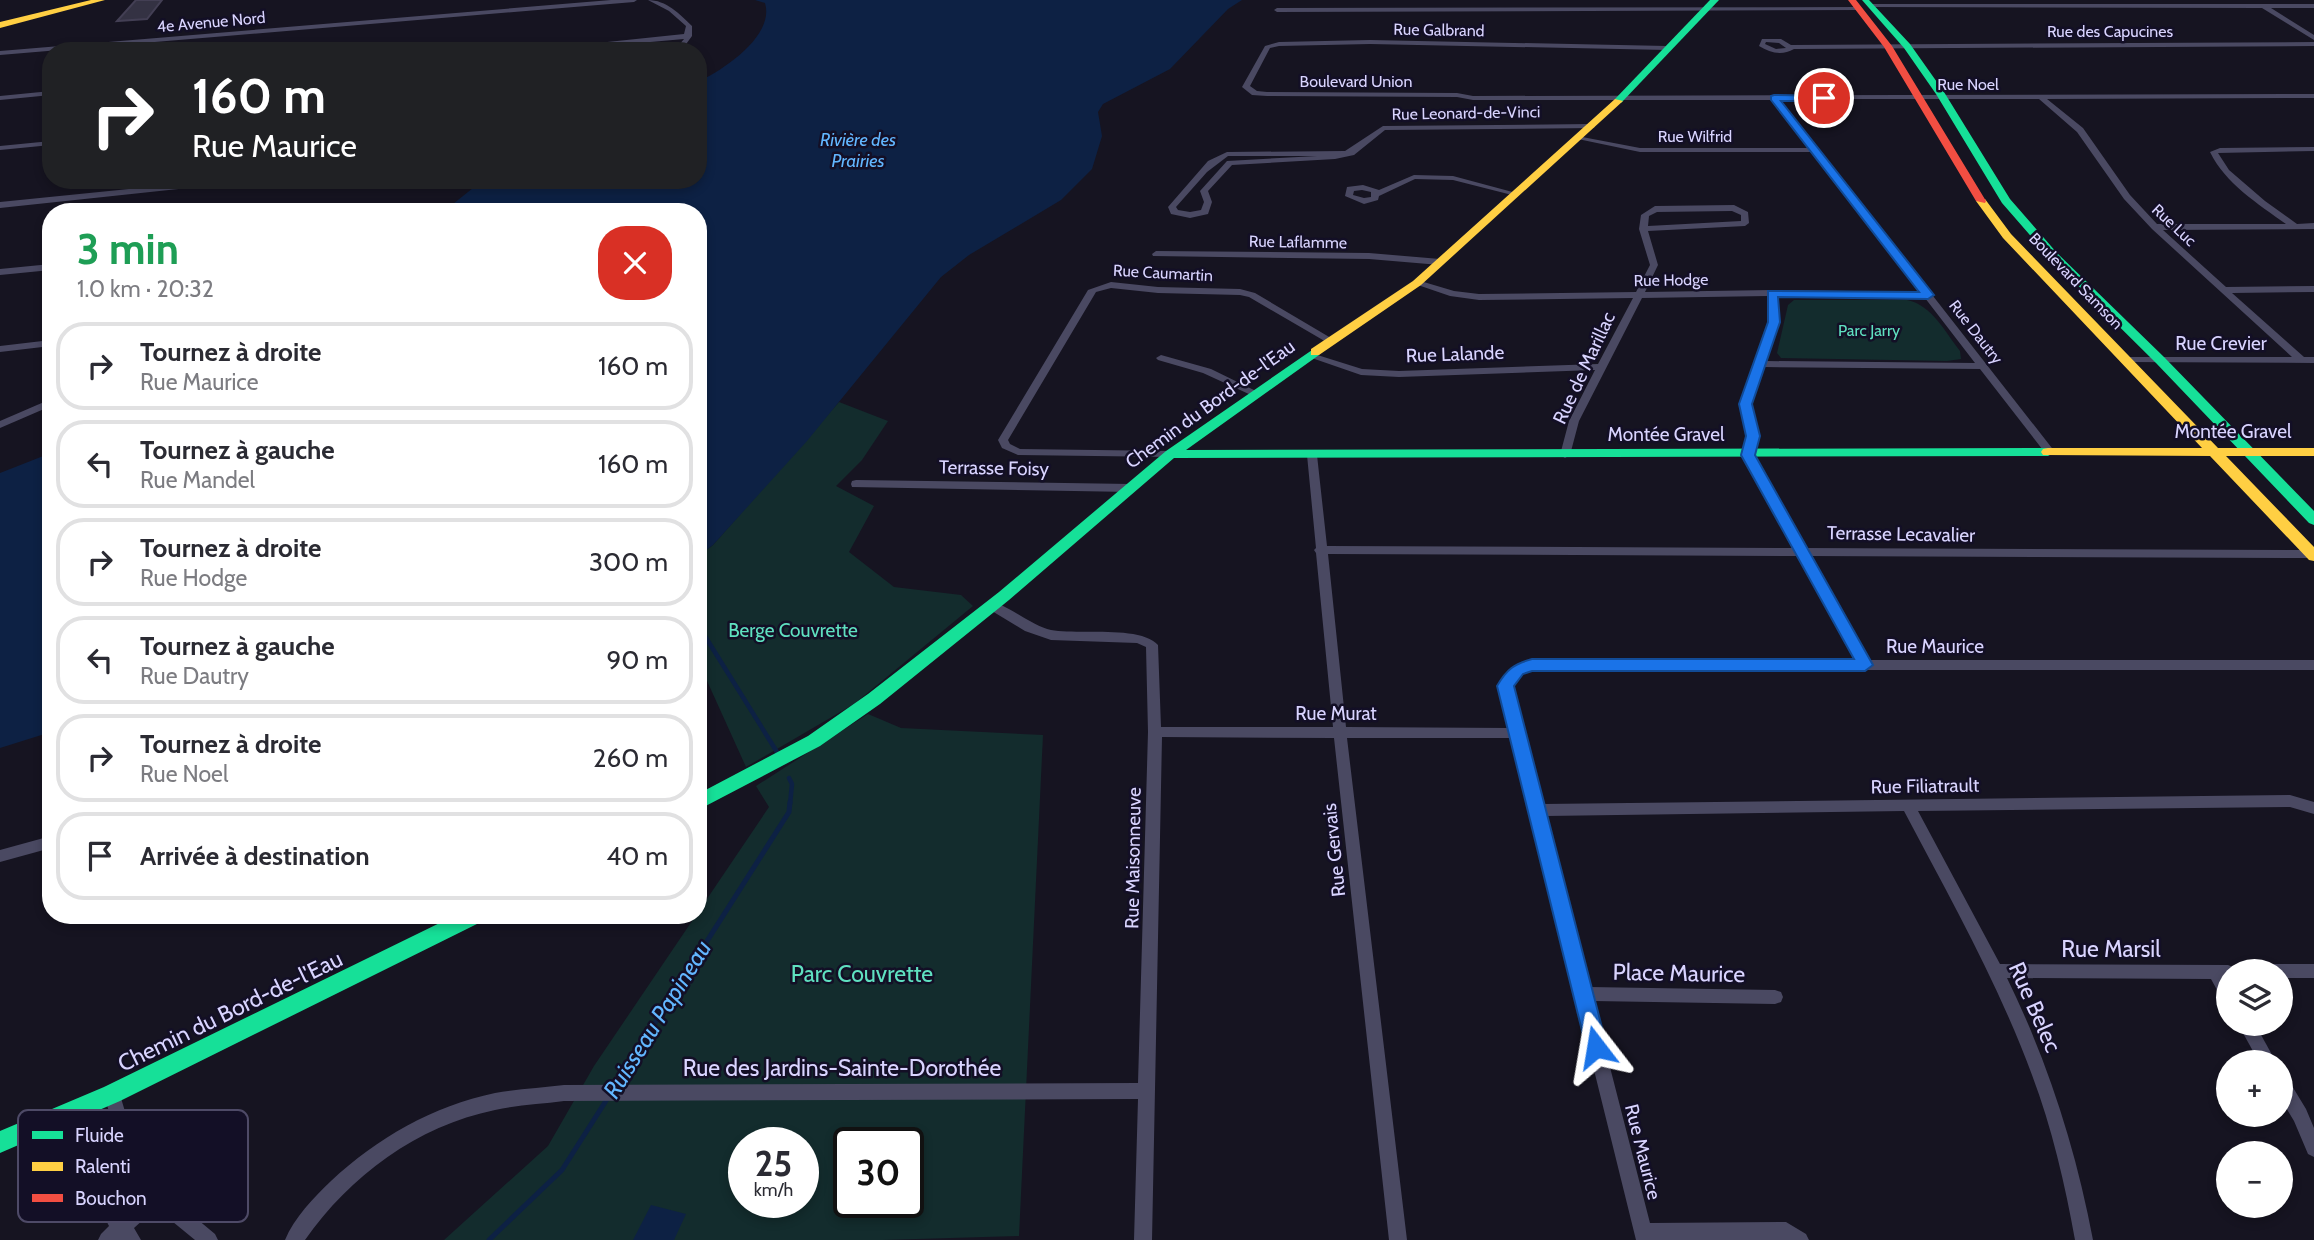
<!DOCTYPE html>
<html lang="fr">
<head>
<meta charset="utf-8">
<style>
  body { margin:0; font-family:Cabin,sans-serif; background:#f2f2f3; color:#2b2b33; height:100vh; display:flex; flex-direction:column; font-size:26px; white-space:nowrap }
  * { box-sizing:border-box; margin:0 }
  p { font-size:23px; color:#7c7c81 }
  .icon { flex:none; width:38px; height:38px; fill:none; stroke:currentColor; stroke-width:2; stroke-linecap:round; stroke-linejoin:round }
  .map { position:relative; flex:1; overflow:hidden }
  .details { position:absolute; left:42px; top:203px; width:665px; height:721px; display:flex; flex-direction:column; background:#fff; border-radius:28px; box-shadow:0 4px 10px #0003 }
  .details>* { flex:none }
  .hud { position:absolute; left:42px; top:42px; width:665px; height:147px; border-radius:28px; box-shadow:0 4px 10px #0003; background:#202124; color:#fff; overflow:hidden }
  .controls { position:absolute; left:2216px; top:959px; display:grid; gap:14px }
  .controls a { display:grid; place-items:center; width:77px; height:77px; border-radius:50%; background:#fff; box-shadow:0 4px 10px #0003; font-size:35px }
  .speed { position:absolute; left:728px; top:1127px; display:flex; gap:14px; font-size:35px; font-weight:700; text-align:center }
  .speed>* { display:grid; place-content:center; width:91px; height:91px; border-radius:50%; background:#fff; box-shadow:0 4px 10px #0003; line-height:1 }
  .speed small { font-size:18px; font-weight:400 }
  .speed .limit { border:4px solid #111; border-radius:10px; background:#fff; color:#111 }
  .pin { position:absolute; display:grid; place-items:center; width:60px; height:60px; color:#fff; margin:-30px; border:4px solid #fff; border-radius:50%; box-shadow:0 2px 7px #0007 }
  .me { position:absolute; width:77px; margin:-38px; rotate:346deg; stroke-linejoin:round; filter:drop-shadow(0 0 5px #0008) }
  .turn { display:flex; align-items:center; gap:24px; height:147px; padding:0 35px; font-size:32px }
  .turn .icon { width:91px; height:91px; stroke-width:2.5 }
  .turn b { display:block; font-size:49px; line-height:60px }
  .round { display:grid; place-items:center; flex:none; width:74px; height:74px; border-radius:28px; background:#f2f2f3 }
  .head { display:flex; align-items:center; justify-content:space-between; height:119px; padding:0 35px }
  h1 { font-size:42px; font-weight:700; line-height:52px; color:#1e9e55 }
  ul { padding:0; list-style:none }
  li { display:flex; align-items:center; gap:21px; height:88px; margin:0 14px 10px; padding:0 21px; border:4px solid #e1e1e2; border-radius:28px }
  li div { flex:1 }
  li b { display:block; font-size:26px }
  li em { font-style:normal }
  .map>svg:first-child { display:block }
  .green { fill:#132c2d; fill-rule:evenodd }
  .water { fill:#0d2144 }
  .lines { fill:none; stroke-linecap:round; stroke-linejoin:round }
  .stream-far1 { stroke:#0d2144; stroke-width:4.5 }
  .stream { stroke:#0d2144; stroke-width:5 }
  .building { fill:#343243; stroke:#433f54; stroke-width:2 }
  .street { fill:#4a4962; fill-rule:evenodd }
  .fast { fill:#16e098; fill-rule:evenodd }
  .slow { fill:#ffcf43; fill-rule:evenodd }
  .jam { fill:#f24e42; fill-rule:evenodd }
  .route { fill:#1a73e8; stroke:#114b97; stroke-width:2 }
  .labels { text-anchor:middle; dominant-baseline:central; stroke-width:5; stroke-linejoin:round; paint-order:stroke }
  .far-street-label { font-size:16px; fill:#d9d4ff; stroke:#130f26 }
  .far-park-label { font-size:16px; fill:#5fe0c0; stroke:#130f26 }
  .far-water-label { font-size:18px; font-style:italic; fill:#62b6ff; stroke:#130f26 }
  .street-label { font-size:19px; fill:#d9d4ff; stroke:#130f26 }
  .park-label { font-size:19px; fill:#5fe0c0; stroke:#130f26 }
  .near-street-label { font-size:23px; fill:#d9d4ff; stroke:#130f26 }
  .near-park-label { font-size:23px; fill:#5fe0c0; stroke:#130f26 }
  .near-water-label { font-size:24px; font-style:italic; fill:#62b6ff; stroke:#130f26 }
  .key { fill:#130f26; stroke:#4e4a67; stroke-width:2 }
  .key-label { font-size:19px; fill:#d9d4ff }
</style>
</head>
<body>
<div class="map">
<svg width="2314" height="1240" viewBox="0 0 2314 1240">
  <rect width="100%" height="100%" fill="#161421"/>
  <g class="green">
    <path d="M1794,300H1907C1932,305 1945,332 1960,351L1961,359L1947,361L1781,358L1777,353L1788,305Z"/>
    <polygon points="839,402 888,421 862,460 836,486 874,506 849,552 894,587 961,595 973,606 854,704 746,767 698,661 698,556 713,545"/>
    <path d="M868,714L901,728L1043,735L1019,1236L883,1240H444L548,1146L594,1066L769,807L756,786ZM744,1143H803V1202H744ZM849,1143H908V1202H849Z"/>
  </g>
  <g class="water">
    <path d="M755,0H1242L1228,9L1170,69L1103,104L1098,112L1102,136L1092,169L1061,200L969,255L941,277L807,441L713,545L698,556V212H443L483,180H698V82C723,70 775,36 765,3Z"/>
    <polygon points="51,453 51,732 0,748 0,473"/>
    <polygon points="651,1205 686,1214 674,1240 633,1240"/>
  </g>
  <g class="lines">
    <g class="stream-far1">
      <polyline points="698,625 777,752"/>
      <polyline points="789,778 792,784 790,804"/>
    </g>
    <g class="stream">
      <polyline points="613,1089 789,812 790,802"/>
      <polyline points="489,1240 562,1170 609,1096"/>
    </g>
  </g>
  <polygon class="building" points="136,0 162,0 147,19 117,21"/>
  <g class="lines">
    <g class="street">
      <polygon points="611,0 637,0 634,2 0,55 0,51"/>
      <path d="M648,0C666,0 680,14 692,26V36L681,51H674L684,39L550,51H521L684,34L686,26L669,11Z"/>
      <polygon points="1870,4 2314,4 2314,8 2271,8 2314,35 2314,40 2262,8 1868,7 1868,5"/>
      <polygon points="1858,7 1861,9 1860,10 1277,12 1274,10 1277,8"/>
      <path d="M1762,39H1781L1791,45L2314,42V46L1794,49C1782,56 1770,53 1759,46ZM1766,42L1779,43L1786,48L1776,49L1765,44Z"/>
      <path d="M1370,40L1667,46L1670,48L1667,50L1370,44L1279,46L1270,48L1250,86L1257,91L1267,92L1457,93L1473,96L2314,94V98L2047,99L2083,128L2130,195L2157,224H2286C2258,204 2225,183 2210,152L2220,148L2314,147V151L2218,153L2229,170L2265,201L2297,224L2314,223V229L2163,230L2226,287L2314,286V292L2232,293L2304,357H2314V363L2126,362L2124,360L2129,357H2292L2152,229L2124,199L2077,132L2039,99H1779L2055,452L2054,454H2046L1980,369L1764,367L1751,404L1758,436L1753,455L1804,548L2314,550V558L1808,556L1869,660H2314V670H1532L1521,673L1513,686L1543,804L2290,795L2314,802V814L2290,807L1918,811L2000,964L2228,965L2233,967L2235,971H2228V1001L2222,999L2211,979L2007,978C2048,1062 2076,1149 2093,1240H2075C2065,1184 2052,1128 2032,1075C1998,983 1950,898 1904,811L1546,816L1589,987L1775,990L1781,992L1783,997L1781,1002L1775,1004L1593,1001L1650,1223L1786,1222L1806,1234L1809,1240H1636L1512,738H1347L1407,1240H1389L1334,738L1162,737L1152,1240H1134L1138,1099L564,1101C541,1104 518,1105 495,1110C417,1126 350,1176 305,1240H285C294,1218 314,1197 331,1181C377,1138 433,1106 495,1093C517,1089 541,1088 564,1085L1138,1083L1148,732L1146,647L1137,643L1051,640L1025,631L987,608L985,605L987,602C1001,599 1032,627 1051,630C1077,635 1141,625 1158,645L1161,727H1333L1316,553L1314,550L1316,548L1307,455L1308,453L1312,452L1317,455L1327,546L1792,548L1743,455L1748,436L1741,404L1769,322L1768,296L1642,298L1579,421L1570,455L1565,458L1560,455L1569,421L1595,370L1399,377L1361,375L1306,356L1311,353L1362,369L1399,371L1598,364L1633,298L1479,300L1450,296L1412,283L1417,280L1454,291L1479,294L1636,292L1650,265L1639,229L1641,215L1655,206L1734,205L1748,212L1749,223L1745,226L1648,231L1658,265L1645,292L1772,290L1921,292L1812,152H1640L1573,138L1577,136L1640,148H1809L1771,100H1473L1457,97L1267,96L1252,95L1242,87L1265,46L1279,42ZM1732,211L1741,215V221L1648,226L1649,216L1657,212ZM1777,296L1925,298L1975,363L1766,361L1779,322ZM1328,554L1797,556L1856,660H1532L1513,667L1500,686L1510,728L1346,727Z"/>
      <polygon points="51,91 51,95 0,100 0,96"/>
      <path d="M1591,124L1595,126L1594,128L1385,130L1354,155L1335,159L1232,165L1208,191L1212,202L1208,214L1190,218L1171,214L1168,207L1208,161L1227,152L1345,151L1383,126ZM1228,156H1317L1227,161L1200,191L1204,202L1201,210L1190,212L1178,210L1176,207L1207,172Z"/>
      <polygon points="51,141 51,145 0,150 0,146"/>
      <path d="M1414,175L1453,176L1520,194L1516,196L1453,180L1415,179L1379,196L1378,200L1364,204L1345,196L1347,187L1363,185L1379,190ZM1362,190L1371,192V197L1364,198L1353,195L1354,191Z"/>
      <polygon points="218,180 248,180 244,182 0,208 0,202"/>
      <polygon points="1156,251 1369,253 1440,259 1444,262 1440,265 1369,259 1153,256 1152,254"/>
      <polygon points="51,264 51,270 0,275 0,269"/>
      <polygon points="1111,282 1158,287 1240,289 1255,293 1336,341 1334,343 1328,343 1249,297 1240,295 1158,293 1111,288 1096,292 1008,440 1010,444 1020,449 1171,451 1176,454 1171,457 1018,455 1002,448 998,440 1088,290"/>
      <polygon points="51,340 51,346 0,352 0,346"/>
      <polygon points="1161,355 1211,369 1260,393 1259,395 1251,395 1203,373 1158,360 1156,358"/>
      <polygon points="51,399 51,406 0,428 0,421"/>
      <polygon points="856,480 1131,484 1137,488 1131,492 852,487 851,484 852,481"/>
      <polygon points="51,836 51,848 0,862 0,850"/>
      <polygon points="2266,964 2314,964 2314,978 2280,978 2280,971 2258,971 2261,966"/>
      <polygon points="2238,1024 2255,1024 2276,1062 2259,1062"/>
      <polygon points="2280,1074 2286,1076 2306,1109 2314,1128 2314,1157 2308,1154 2294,1121 2280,1098"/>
      <polygon points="112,1086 118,1088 132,1135 162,1190 215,1234 218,1240 195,1240 156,1208 134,1228 141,1240 98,1240 101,1234 109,1226 85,1179 64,1110 66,1104 72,1102 78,1104 101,1175 123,1214 145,1194 118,1144 104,1094 106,1088"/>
    </g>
    <g class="fast">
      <polygon points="1710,0 1719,0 1621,103 1615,103 1615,99"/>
      <polygon points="1862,0 1869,0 1910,44 1944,92 2010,199 2057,253 2164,357 2314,511 2314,525 2309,523 2156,363 2049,257 2002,203 1936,94 1904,48"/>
      <polygon points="1315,348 1319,349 1319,355 1186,450 2048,448 2055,452 2048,456 1174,458 1009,600 880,704 820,746 698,810 698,794 808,736 868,694 999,592 1166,451"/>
      <polygon points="456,915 486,915 483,921 120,1101 0,1153 0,1131 104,1087"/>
    </g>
    <g class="slow">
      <polygon points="91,0 105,0 0,28 0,22"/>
      <polygon points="1615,99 1623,101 1421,285 1319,355 1311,355 1311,349 1413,281"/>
      <polygon points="1977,199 1985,199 2011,234 2218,448 2314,448 2314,456 2226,456 2314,547 2314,561 2309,560 2210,456 2043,455 2041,452 2043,449 2048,448 2202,448 2003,238 1976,201"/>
    </g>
    <polygon class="jam" points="1848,0 1856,0 1892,46 1986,201 1985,203 1976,201 1884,47"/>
  </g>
  <path class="route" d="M1774,95L1827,96L1829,98L1824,101H1781L1934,295L1928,299L1778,297L1780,322L1752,404L1760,436L1755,455L1873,665L1865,671H1532L1523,674L1514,686L1607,1047L1604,1054L1596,1057L1589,1054L1586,1047L1497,686C1507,669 1514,664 1532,659H1854L1741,455L1746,436L1739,404L1768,322V291L1919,292L1771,100V96Z"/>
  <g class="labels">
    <g class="far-street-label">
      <text transform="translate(211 22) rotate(-5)">4e Avenue Nord</text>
      <text transform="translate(1439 30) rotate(1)">Rue Galbrand</text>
      <text x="2110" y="31">Rue des Capucines</text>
      <text x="1356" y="81">Boulevard Union</text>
      <text x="1968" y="84">Rue Noel</text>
      <text transform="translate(1466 113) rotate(-1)">Rue Leonard-de-Vinci</text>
      <text x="1695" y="136">Rue Wilfrid</text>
      <text transform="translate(2174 225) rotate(43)">Rue Luc</text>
      <text transform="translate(1298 242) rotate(1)">Rue Laflamme</text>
      <text transform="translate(1163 273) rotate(3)">Rue Caumartin</text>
      <text transform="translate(1671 280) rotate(-1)">Rue Hodge</text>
      <text transform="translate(2076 281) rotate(46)">Boulevard Samson</text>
      <text transform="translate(1976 332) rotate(52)">Rue Dautry</text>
    </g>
    <g class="far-park-label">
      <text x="1869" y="330">Parc Jarry</text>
    </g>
    <g class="far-water-label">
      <text x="858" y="140">Rivière des<tspan x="858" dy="21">Prairies</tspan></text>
    </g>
    <g class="street-label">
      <text x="2221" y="343">Rue Crevier</text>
      <text transform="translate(1455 354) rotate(-2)">Rue Lalande</text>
      <text transform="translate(1584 368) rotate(-65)">Rue de Marillac</text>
      <text transform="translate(1210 404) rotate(-36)">Chemin du Bord-de-l'Eau</text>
      <text x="2233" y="431">Montée Gravel</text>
      <text x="1666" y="434">Montée Gravel</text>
      <text transform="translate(994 468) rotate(1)">Terrasse Foisy</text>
      <text transform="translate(1901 534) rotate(1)">Terrasse Lecavalier</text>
      <text x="1935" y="646">Rue Maurice</text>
      <text x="1336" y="713">Rue Murat</text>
      <text transform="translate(1925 786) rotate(-1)">Rue Filiatrault</text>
      <text transform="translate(1334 850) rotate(-96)">Rue Gervais</text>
      <text transform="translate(1133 858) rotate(-89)">Rue Maisonneuve</text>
      <text transform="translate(1643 1152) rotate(76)">Rue Maurice</text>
    </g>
    <g class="park-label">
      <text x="793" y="630">Berge Couvrette</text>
    </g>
    <g class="near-street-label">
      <text x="2111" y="949">Rue Marsil</text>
      <text transform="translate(1679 973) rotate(1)">Place Maurice</text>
      <text transform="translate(2035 1007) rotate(66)">Rue Belec</text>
      <text transform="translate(230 1011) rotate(-26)">Chemin du Bord-de-l'Eau</text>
      <text x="842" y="1068">Rue des Jardins-Sainte-Dorothée</text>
    </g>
    <g class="near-park-label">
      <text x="862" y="974">Parc Couvrette</text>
    </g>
    <g class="near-water-label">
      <text transform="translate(657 1019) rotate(-58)">Ruisseau Papineau</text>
    </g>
  </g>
  <rect x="18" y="1110" width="230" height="112" rx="10" class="key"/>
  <rect x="32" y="1131" width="31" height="8" fill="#16e098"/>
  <rect x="32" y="1162" width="31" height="9" fill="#ffcf43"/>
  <rect x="32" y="1194" width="31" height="8" fill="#f24e42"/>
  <g class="key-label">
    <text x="75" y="1142">Fluide</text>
    <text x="75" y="1173">Ralenti</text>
    <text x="75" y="1205">Bouchon</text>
  </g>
</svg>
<div class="controls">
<a><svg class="icon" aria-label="layers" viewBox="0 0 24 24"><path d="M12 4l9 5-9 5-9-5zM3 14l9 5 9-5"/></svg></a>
<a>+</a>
<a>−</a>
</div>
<div class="speed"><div>25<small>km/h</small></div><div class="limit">30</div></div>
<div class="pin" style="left:1824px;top:98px;background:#d93025"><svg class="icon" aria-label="arrive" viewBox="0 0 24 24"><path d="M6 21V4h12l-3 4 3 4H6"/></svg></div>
<svg class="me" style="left:1596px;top:1047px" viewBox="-20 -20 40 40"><path d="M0-17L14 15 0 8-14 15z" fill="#1a73e8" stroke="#fff" stroke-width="4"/></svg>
<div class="hud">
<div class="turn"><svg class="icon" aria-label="right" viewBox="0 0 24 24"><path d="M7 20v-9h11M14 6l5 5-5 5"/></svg><div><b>160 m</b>Rue Maurice</div></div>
</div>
<section class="details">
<div class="head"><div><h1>3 min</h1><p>1.0 km · 20:32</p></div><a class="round" style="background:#d93025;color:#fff"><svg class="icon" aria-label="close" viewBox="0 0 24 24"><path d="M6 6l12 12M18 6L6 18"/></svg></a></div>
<ul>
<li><svg class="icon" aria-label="right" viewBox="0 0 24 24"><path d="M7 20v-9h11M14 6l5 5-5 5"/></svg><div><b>Tournez à droite</b><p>Rue Maurice</p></div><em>160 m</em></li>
<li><svg class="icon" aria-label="left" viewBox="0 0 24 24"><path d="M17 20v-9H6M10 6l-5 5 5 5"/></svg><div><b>Tournez à gauche</b><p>Rue Mandel</p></div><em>160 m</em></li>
<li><svg class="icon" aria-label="right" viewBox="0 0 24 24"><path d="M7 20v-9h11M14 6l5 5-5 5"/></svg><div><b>Tournez à droite</b><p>Rue Hodge</p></div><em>300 m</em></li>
<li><svg class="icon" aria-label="left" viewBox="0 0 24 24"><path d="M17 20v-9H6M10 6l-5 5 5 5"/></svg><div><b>Tournez à gauche</b><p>Rue Dautry</p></div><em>90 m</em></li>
<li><svg class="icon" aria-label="right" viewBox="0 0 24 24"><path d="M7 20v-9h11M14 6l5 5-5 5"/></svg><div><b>Tournez à droite</b><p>Rue Noel</p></div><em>260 m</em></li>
<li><svg class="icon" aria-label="arrive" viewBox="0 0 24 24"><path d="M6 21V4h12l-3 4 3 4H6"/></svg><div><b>Arrivée à destination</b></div><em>40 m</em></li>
</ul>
</section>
</div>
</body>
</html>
